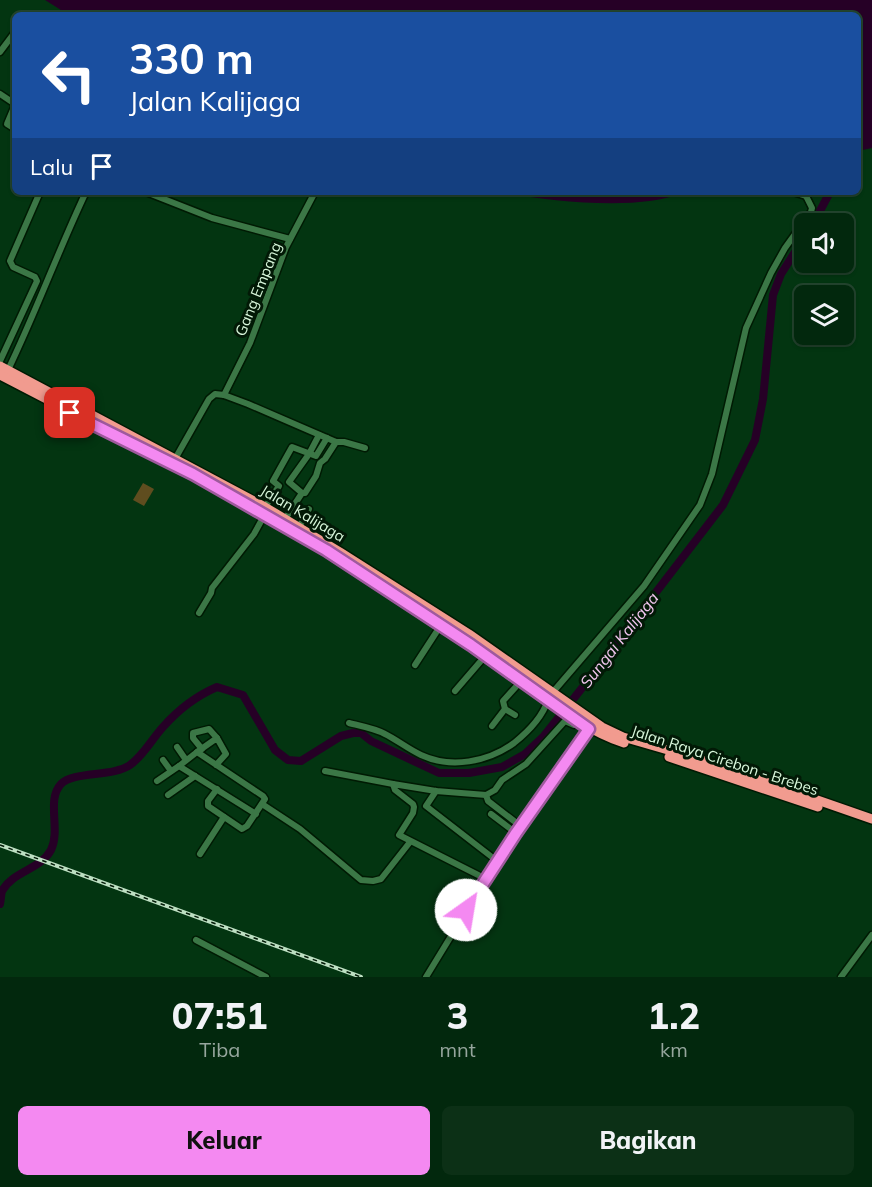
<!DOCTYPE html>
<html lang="id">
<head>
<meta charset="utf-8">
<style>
  body { margin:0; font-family:Mulish,sans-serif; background:#0c3016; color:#f1f3f6; height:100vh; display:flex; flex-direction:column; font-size:22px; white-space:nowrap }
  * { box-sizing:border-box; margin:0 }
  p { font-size:20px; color:#96a69d }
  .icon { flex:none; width:33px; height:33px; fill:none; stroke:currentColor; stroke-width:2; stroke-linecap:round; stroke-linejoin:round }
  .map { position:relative; height:977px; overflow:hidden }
  .details { display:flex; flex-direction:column; background:#02280d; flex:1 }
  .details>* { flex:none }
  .top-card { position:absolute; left:12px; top:12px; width:849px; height:183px; border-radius:9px; box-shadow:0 2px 4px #0004,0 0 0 2px #23442e; background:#1a4fa0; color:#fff; overflow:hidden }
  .fabs { position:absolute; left:794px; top:213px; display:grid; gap:12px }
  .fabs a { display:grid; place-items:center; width:60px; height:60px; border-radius:9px; background:#02280d; box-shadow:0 2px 4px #0004,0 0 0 2px #23442e; font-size:30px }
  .pin { position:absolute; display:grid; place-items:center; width:51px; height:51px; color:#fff; margin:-26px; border-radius:12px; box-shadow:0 3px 9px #0006 }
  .me { position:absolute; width:66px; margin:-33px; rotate:32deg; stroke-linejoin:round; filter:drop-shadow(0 0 4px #0008) }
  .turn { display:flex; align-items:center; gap:21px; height:126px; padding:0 18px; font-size:27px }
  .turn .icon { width:78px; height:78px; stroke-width:2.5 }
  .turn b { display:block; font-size:42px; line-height:51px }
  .then { display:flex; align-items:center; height:57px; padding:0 18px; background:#0003; gap:12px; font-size:22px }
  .eta { display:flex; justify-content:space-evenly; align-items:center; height:102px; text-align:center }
  .eta b { font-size:36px; font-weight:800; line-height:42px }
  .cta { display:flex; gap:12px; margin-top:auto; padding:12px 18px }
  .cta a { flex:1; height:69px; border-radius:9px; background:#f489f1; color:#111; font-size:24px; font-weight:800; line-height:69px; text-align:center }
  .cta a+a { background:#0c3016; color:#f1f3f6 }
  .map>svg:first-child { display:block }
  .green { fill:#5f4d1f }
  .water { fill:#260026 }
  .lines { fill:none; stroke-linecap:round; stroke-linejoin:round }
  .river { stroke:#260026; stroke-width:8 }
  .minor-casing { stroke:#001a03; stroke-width:9 }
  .highway-casing { stroke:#001a03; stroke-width:12 }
  .minor { stroke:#3b7746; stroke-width:6 }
  .highway { stroke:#f19b8f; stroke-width:9 }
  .rail-casing { stroke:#bddfc2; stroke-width:4 }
  .rail { stroke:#021906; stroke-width:1.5; stroke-dasharray:4.5; stroke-linecap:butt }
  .route-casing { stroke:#9f599d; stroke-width:15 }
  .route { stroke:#f489f1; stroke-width:10 }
  .labels { text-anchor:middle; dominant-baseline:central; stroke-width:6; stroke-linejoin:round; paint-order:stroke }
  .street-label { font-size:15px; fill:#d8f7db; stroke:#021906 }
  .water-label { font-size:16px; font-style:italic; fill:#f3c7f0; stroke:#021906 }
</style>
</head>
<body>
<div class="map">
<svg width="872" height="977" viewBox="0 0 872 977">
  <rect width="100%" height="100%" fill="#033511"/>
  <polygon class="green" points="143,483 154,489 144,506 133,500"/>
  <g class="water">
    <polygon points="45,0 872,0 872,148 858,151 858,15 69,15"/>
    <path d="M500,192H684C640,212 548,201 500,192Z"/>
  </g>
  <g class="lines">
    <g class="river">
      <polyline points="813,224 830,192"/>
      <path d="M0,904C1,900 1,894 2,891C13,871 40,870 51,850C61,829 46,800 61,784C73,771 113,777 130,765C143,756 152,739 163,727C178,710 196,696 217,687L243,695L275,750L288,760L301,761L341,736L353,733H361L371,741L439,773H469L502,767L525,754L543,737L594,673L723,505L755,440L763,399L773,295L781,274L804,238"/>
    </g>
    <g class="minor-casing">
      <g id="minor">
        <polyline points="0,52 15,32"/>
        <polyline points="0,94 15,104"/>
        <polyline points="15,105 7,124 15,129"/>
        <polyline points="146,192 212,218 290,239"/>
        <polyline points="793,192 806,196"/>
        <polyline points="0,361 37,281 35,277 13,267 10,261 40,192"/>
        <path d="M8,370C36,312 58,251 86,192"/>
        <polyline points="224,395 250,343 286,247 315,192"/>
        <polyline points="175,459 209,399 215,394 224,395 248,404 336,442 344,442 365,448"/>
        <polyline points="302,493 289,482 309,454 319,435"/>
        <polyline points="265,507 279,486 273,481 292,447 316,456 327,438"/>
        <polyline points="285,519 302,493 305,493 316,476 320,463 325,459 336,442"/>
        <polyline points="299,527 309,509"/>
        <polyline points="199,613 211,593 212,588 254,534 265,514"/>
        <polyline points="415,665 441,625"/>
        <polyline points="455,691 486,655"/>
        <polyline points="553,692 644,586 700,505 712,474 746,328 771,273 785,248 811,212 812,208 804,192"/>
        <polyline points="515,715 505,709 503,701 522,680"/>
        <path d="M349,723C360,726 374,728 385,734C397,740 408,749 421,755C451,769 488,762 514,743C529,731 542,718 548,700"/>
        <polyline points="492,726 505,709"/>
        <polyline points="177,747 186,760"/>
        <polyline points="202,749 193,738 193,733 209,729 217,738"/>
        <polyline points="197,752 179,766 256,814"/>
        <polyline points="163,760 171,771"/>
        <polyline points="216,765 226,754 217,738 197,752 263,796 265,799 247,826 242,829 208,806 208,801 217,789"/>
        <polyline points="325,771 393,784"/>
        <polyline points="157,781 179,766"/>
        <polyline points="436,791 426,806 497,861"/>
        <polyline points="168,795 195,776"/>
        <polyline points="486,795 488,801 514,821"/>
        <polyline points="262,804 300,829 361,880 373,881 381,879 410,842"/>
        <polyline points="491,814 516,833"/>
        <polyline points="200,854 224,817"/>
        <polyline points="486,879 399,835 413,813 414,807 413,804 395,790 393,784 436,791 486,795 495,790 502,780 526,764 565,721 574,725 578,722"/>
        <polyline points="196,940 266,977"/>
        <polyline points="426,977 497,861 589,729"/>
        <polyline points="841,977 872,935"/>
      </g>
    </g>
    <g class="highway-casing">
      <g id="highway">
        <polyline points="0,366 265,507 340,552 469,634 602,727 623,737 699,759 872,819"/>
        <polyline points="0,375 110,432"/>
        <polyline points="154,455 198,477"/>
        <polyline points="218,488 277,521"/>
        <path d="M396,594C437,621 478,649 519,678C554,703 582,729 624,743"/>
        <polyline points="669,757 818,807"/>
      </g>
    </g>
    <use href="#minor" class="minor"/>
    <use href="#highway" class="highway"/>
    <g class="rail-casing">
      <polyline id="rail" points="0,845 361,977"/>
    </g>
    <use href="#rail" class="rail"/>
  </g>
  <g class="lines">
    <g class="route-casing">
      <polyline id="route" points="70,413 193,474 326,550 471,645 589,729 516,833 466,910"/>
    </g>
    <use href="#route" class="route"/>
  </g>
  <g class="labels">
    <g class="street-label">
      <text transform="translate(258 289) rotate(-68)">Gang Empang</text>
      <text transform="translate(303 513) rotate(31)">Jalan Kalijaga</text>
      <text transform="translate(725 760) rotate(18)">Jalan Raya Cirebon - Brebes</text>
    </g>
    <g class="water-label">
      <text transform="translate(619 640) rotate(-52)">Sungai Kalijaga</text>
    </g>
  </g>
</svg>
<div class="fabs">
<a><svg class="icon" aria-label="sound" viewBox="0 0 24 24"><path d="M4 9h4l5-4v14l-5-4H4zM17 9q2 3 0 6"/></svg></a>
<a><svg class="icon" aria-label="layers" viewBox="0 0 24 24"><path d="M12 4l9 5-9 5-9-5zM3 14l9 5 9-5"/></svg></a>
</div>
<div class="pin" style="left:70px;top:413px;background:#d93025"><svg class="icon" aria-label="arrive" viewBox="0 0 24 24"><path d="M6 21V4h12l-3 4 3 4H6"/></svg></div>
<svg class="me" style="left:466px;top:910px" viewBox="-20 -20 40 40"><circle r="19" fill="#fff"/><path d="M0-13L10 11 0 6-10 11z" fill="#f489f1"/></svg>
<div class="top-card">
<div class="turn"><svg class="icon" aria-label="left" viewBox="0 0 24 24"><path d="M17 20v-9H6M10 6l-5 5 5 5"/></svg><div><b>330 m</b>Jalan Kalijaga</div></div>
<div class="then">Lalu<svg class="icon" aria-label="arrive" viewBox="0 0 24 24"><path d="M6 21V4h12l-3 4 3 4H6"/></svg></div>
</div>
</div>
<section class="details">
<div class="eta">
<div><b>07:51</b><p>Tiba</p></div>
<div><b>3</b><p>mnt</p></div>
<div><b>1.2</b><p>km</p></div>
</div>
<div class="cta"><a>Keluar</a><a>Bagikan</a></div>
</section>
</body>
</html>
